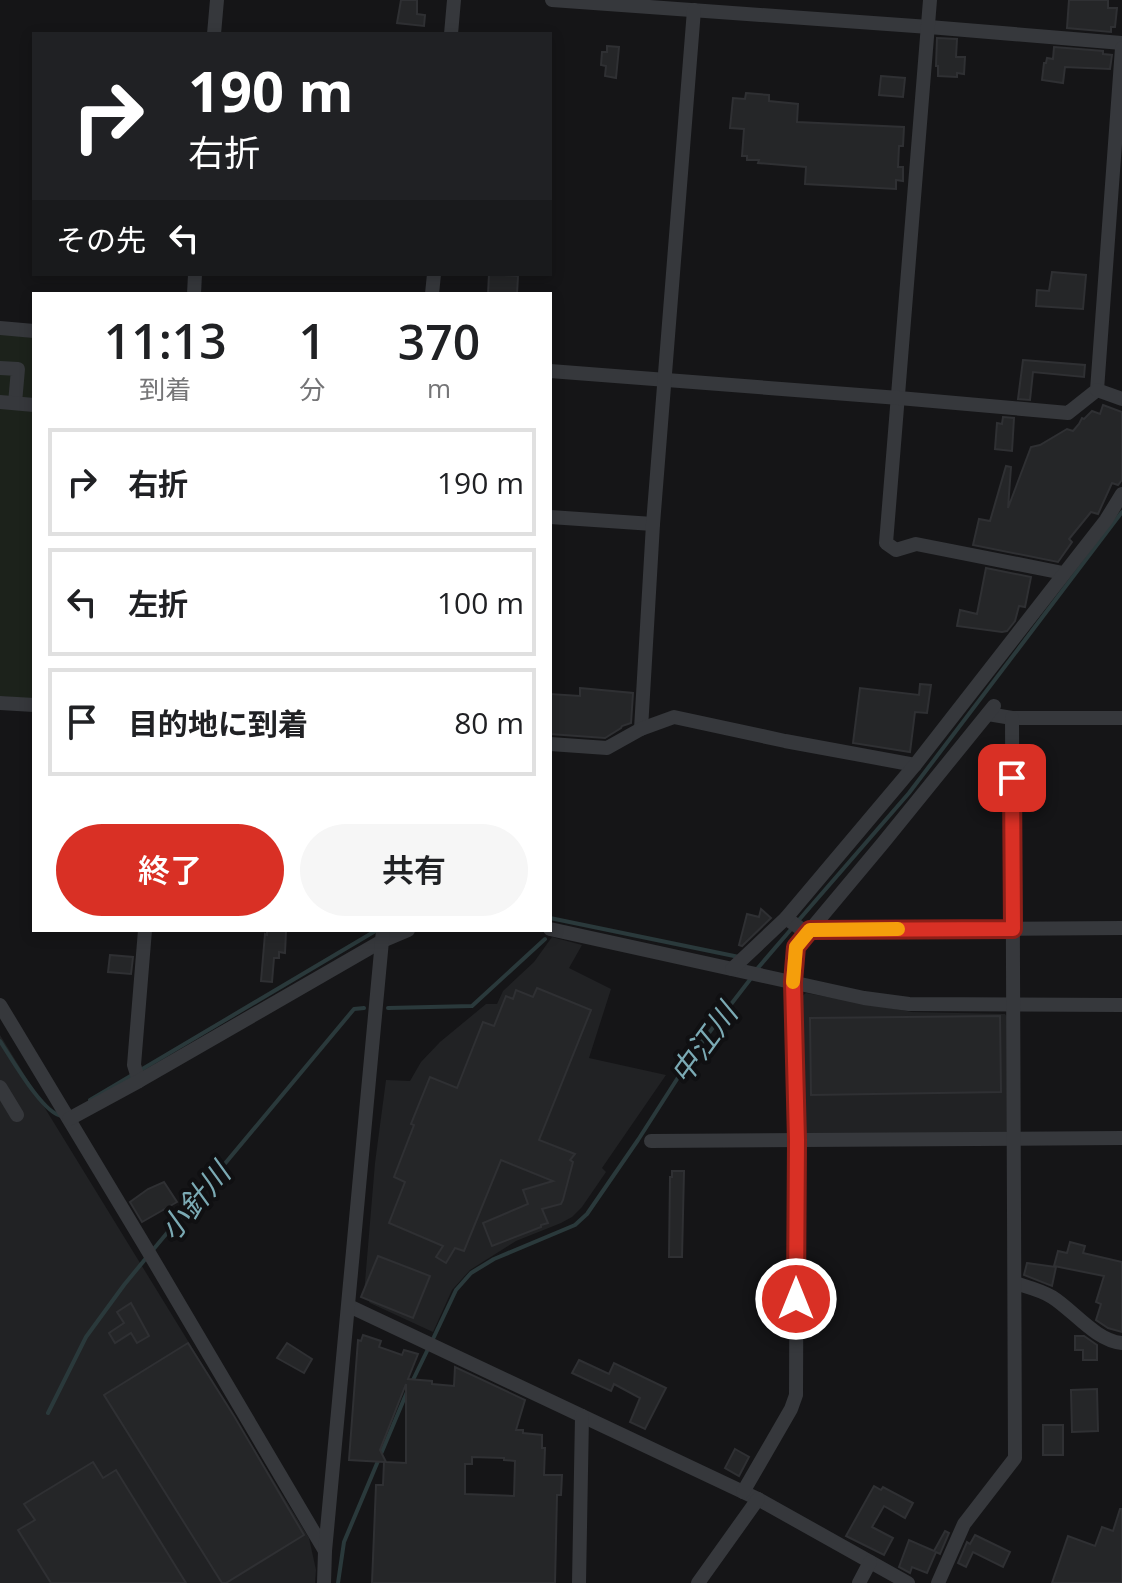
<!DOCTYPE html>
<html lang="ja">
<head>
<meta charset="utf-8">
<style>
  body { margin:0; font-family:"Open Sans","Noto Sans JP",sans-serif; background:#f6f6f6; color:#202124; height:100vh; display:flex; flex-direction:column; font-size:30px; white-space:nowrap }
  * { box-sizing:border-box; margin:0 }
  p { font-size:26px; color:#757577 }
  .icon { flex:none; width:44px; height:44px; fill:none; stroke:currentColor; stroke-width:2; stroke-linecap:round; stroke-linejoin:round }
  .map { position:relative; flex:1; overflow:hidden }
  .drawer { position:absolute; left:32px; top:292px; width:520px; height:640px; display:flex; flex-direction:column; background:#fff; border-radius:0px; box-shadow:0 4px 12px #0003 }
  .drawer>* { flex:none }
  .hud { position:absolute; left:32px; top:32px; width:520px; height:244px; border-radius:0px; box-shadow:0 4px 12px #0003; background:#202124; color:#fff; overflow:hidden }
  .pin { position:absolute; display:grid; place-items:center; width:68px; height:68px; color:#fff; margin:-34px; border-radius:16px; box-shadow:0 4px 12px #0006 }
  .me { position:absolute; width:88px; margin:-44px; rotate:0deg; stroke-linejoin:round; filter:drop-shadow(0 0 6px #0008) }
  .turn { display:flex; align-items:center; gap:28px; height:168px; padding:0 24px; font-size:36px }
  .turn .icon { width:104px; height:104px; stroke-width:2.5 }
  .turn b { display:block; font-size:56px; line-height:68px }
  .then { display:flex; align-items:center; height:76px; padding:0 24px; background:#0003; gap:16px; font-size:30px }
  .eta { display:flex; justify-content:space-evenly; align-items:center; height:136px; text-align:center }
  .eta b { font-size:48px; font-weight:600; line-height:56px }
  .cta { display:flex; gap:16px; margin-top:auto; padding:16px 24px }
  .cta a { flex:1; height:92px; border-radius:48px; background:#d93025; color:#fff; font-size:32px; font-weight:600; line-height:92px; text-align:center }
  .cta a+a { background:#f6f6f6; color:#202124 }
  ul { padding:0; list-style:none }
  li { display:flex; align-items:center; gap:24px; height:108px; margin:0 16px 12px; padding:0 8px; border:4px solid #e0e0e0; border-radius:0px }
  li div { flex:1 }
  li b { display:block; font-size:30px }
  li em { font-style:normal }
  .map>svg:first-child { display:block }
  .built { fill:#212224 }
  .green { fill:#1c221b }
  .lines { fill:none; stroke-linecap:round; stroke-linejoin:round }
  .stream { stroke:#2a393b; stroke-width:4 }
  .building { fill:#252628; stroke:#2f3033; stroke-width:2; fill-rule:evenodd }
  .minor { stroke:#36383c; stroke-width:14 }
  .route-casing { stroke:#8d1f18; stroke-width:20 }
  .route { stroke:#d93025; stroke-width:14 }
  .slow { stroke:#f59e0b; stroke-width:14 }
  .labels { text-anchor:middle; dominant-baseline:central; stroke-width:8; stroke-linejoin:round; paint-order:stroke }
  .water-label { font-size:30px; font-style:italic; fill:#7baab4; stroke:#101012 }
</style>
</head>
<body>
<div class="map">
<svg width="1122" height="1583" viewBox="0 0 1122 1583">
  <rect width="100%" height="100%" fill="#151517"/>
  <g class="built">
    <polygon points="552,937 582,945 569,968 611,989 589,1058 666,1075 602,1168 606,1172 582,1207 572,1217 561,1223 516,1241 470,1270 452,1290 433,1332 370,1303 364,1294 375,1163 386,1080 410,1081 421,1062 440,1042 486,1004 497,1004 503,991 534,962"/>
    <polygon points="806,993 912,1012 1005,1014 1009,1020 1008,1130 1005,1134 806,1134 803,1130 801,997"/>
    <polygon points="0,1035 309,1538 316,1570 315,1583 0,1583"/>
  </g>
  <polygon class="green" points="0,334 34,337 34,699 0,696"/>
  <g class="lines">
    <g class="stream">
      <polyline points="550,918 739,957"/>
      <polyline points="798,921 909,793 1122,512"/>
      <polyline points="757,969 793,927"/>
      <polyline points="388,1008 472,1006 545,939"/>
      <path d="M0,1041C12,1059 43,1114 62,1116"/>
      <polyline points="90,1100 377,930"/>
      <polyline points="152,1251 354,1009 364,1008"/>
      <polyline points="432,1341 456,1290 471,1273 494,1259 575,1225 587,1214 638,1140 695,1051 752,977"/>
      <polyline points="411,1384 428,1349"/>
      <polyline points="48,1413 86,1337 124,1285 147,1257"/>
      <polyline points="338,1583 344,1542 407,1392"/>
    </g>
  </g>
  <g class="building">
    <polygon points="401,0 417,0 417,14 425,15 424,26 397,23"/>
    <polygon points="1069,0 1108,0 1108,8 1117,8 1115,27 1111,27 1111,32 1067,28"/>
    <polygon points="937,38 957,39 956,57 965,57 964,74 957,73 957,77 938,76 938,66 936,66"/>
    <polygon points="607,46 619,47 616,78 605,76 606,66 601,65 602,52 607,52"/>
    <polygon points="1054,47 1103,51 1103,54 1112,55 1110,69 1065,67 1063,83 1042,80 1044,63 1046,63 1047,58 1053,59"/>
    <polygon points="881,76 905,78 903,97 879,95"/>
    <polygon points="746,93 769,95 769,101 798,104 797,122 904,127 903,146 899,146 898,167 903,167 903,181 896,180 896,189 805,184 806,167 758,163 759,160 747,160 747,156 742,156 744,129 730,128 733,98 745,99"/>
    <polygon points="1052,272 1086,275 1083,309 1036,306 1037,290 1049,291"/>
    <polygon points="489,274 518,276 517,294 488,294"/>
    <polygon points="1023,360 1085,365 1084,377 1033,372 1030,400 1018,399"/>
    <polygon points="1103,405 1122,412 1122,480 1118,485 1112,483 1098,514 1091,512 1069,539 1072,542 1058,562 973,545 979,519 990,521 1006,466 1011,467 1008,508 1031,447 1040,445 1067,429 1073,431 1079,424 1082,418 1084,419 1092,411 1100,414"/>
    <polygon points="1003,417 1014,418 1012,451 995,449 997,423 1002,424"/>
    <polygon points="986,568 1031,577 1025,607 1019,606 1015,621 1007,631 1002,632 957,626 960,610 977,614"/>
    <polygon points="920,684 931,685 927,713 915,712 910,752 853,743 860,688 919,695"/>
    <polygon points="580,688 633,693 631,723 622,726 621,728 605,738 550,734 550,694 580,696"/>
    <polygon points="761,909 771,918 742,946 739,945 747,914 759,917"/>
    <polygon points="267,930 286,931 285,953 279,952 279,958 274,958 272,982 261,981 265,934 267,935"/>
    <polygon points="110,955 133,957 131,974 108,972"/>
    <polygon points="537,988 591,1010 539,1140 575,1154 570,1160 573,1162 563,1200 561,1204 542,1209 548,1223 541,1225 541,1227 492,1246 483,1223 528,1204 523,1190 553,1181 501,1160 464,1251 455,1248 446,1263 436,1257 443,1246 389,1223 405,1182 394,1177 414,1125 411,1124 430,1077 457,1088 483,1022 494,1026 506,996 513,999 516,990 533,997"/>
    <polygon points="1000,1016 1001,1092 811,1095 810,1018"/>
    <polygon points="672,1171 684,1171 682,1257 669,1257 670,1177 672,1177"/>
    <polygon points="164,1182 177,1202 142,1222 130,1202 148,1189"/>
    <polygon points="1070,1242 1085,1246 1083,1253 1122,1262 1122,1332 1108,1328 1096,1320 1101,1304 1096,1302 1104,1276 1054,1266 1058,1251 1067,1253"/>
    <polygon points="378,1256 430,1276 413,1318 361,1297"/>
    <polygon points="1027,1263 1056,1267 1052,1286 1024,1275"/>
    <polygon points="131,1303 149,1336 137,1343 131,1333 115,1343 109,1333 124,1323 117,1312"/>
    <path d="M363,1335L381,1341L379,1347L402,1355L404,1350L418,1354L408,1379L432,1381V1384L454,1386L455,1367L525,1400L516,1430H523V1433L542,1435V1448H545L544,1475H562L561,1495H557L555,1583H372L376,1485H383L384,1462L349,1460L358,1340L361,1341ZM406,1384V1463L386,1462L380,1450ZM472,1457L504,1458V1460L515,1461L514,1496L465,1494V1464H472Z"/>
    <polygon points="1075,1336 1084,1336 1097,1345 1097,1360 1083,1360 1083,1350 1075,1350"/>
    <polygon points="188,1343 234,1416 304,1535 226,1583 222,1583 104,1395"/>
    <polygon points="287,1343 312,1359 304,1373 277,1358"/>
    <polygon points="579,1360 609,1374 614,1363 666,1388 645,1429 630,1422 640,1398 614,1384 611,1391 572,1373"/>
    <polygon points="1097,1389 1098,1431 1072,1432 1071,1390"/>
    <rect x="1043" y="1425" width="20" height="30"/>
    <polygon points="735,1449 749,1457 739,1476 725,1468"/>
    <polygon points="93,1462 103,1478 116,1470 186,1583 51,1583 18,1530 35,1520 24,1504"/>
    <polygon points="874,1486 881,1490 883,1487 913,1503 905,1518 884,1506 872,1527 893,1538 884,1555 846,1536"/>
    <polygon points="1120,1509 1122,1509 1122,1583 1052,1583 1068,1536 1095,1546 1102,1527 1113,1531"/>
    <polygon points="945,1531 949,1533 940,1554 936,1552 927,1573 912,1567 910,1573 899,1567 909,1540 934,1551"/>
    <polygon points="975,1535 1010,1552 1003,1567 973,1552 966,1567 958,1563 967,1542 970,1544"/>
  </g>
  <g class="lines">
    <g class="minor">
      <polyline points="552,0 929,27 1122,43"/>
      <polyline points="930,0 886,543 896,550 916,544 1063,573"/>
      <polyline points="214,34 217,0"/>
      <polyline points="451,34 454,0"/>
      <polyline points="194,294 195,274"/>
      <polyline points="432,294 434,274"/>
      <polyline points="0,328 34,331"/>
      <polyline points="0,368 18,369 15,403"/>
      <polyline points="550,371 899,398 1068,413 1097,390 1122,48"/>
      <polyline points="1097,390 1122,399"/>
      <polyline points="0,402 34,405"/>
      <polyline points="550,517 653,524"/>
      <polyline points="0,703 34,705"/>
      <polyline points="988,714 1012,718 1122,718"/>
      <polyline points="641,729 653,524 694,10"/>
      <polyline points="550,744 607,748 641,729 674,717 785,741 915,765"/>
      <polyline points="786,918 801,929 810,930 1122,928"/>
      <polyline points="550,929 864,998 909,1004 1122,1005"/>
      <polyline points="732,969 786,918 915,765 1106,520 1122,494"/>
      <polyline points="0,1005 145,1246 325,1551"/>
      <polyline points="139,1081 134,1065 145,930"/>
      <polyline points="0,1087 17,1115"/>
      <polyline points="69,1119 139,1081 382,941 408,930"/>
      <polyline points="651,1141 1122,1138"/>
      <path d="M1015,1283C1027,1287 1041,1290 1052,1297C1073,1310 1096,1341 1122,1343"/>
      <polyline points="349,1306 758,1499 908,1583"/>
      <polyline points="743,1492 791,1409 796,1395 797,1140 793,982 796,947 883,843 994,706"/>
      <polyline points="324,1583 325,1551 383,930"/>
      <polyline points="579,1583 582,1416"/>
      <polyline points="698,1583 758,1499"/>
      <polyline points="859,1583 870,1562"/>
      <polyline points="938,1583 964,1524 1015,1458 1012,718"/>
    </g>
  </g>
  <g class="lines">
    <g class="route-casing">
      <polyline id="route" points="796,1299 797,1140 793,982 796,947 810,930 1013,929 1012,778"/>
    </g>
    <use href="#route" class="route"/>
    <polyline class="slow" points="793,982 796,947 810,930 898,929"/>
  </g>
  <g class="labels">
    <g class="water-label">
      <text transform="translate(703 1043) rotate(-54)">中江川</text>
      <text transform="translate(194 1201) rotate(-50)">小針川</text>
    </g>
  </g>
</svg>
<div class="pin" style="left:1012px;top:778px;background:#d93025"><svg class="icon" aria-label="arrive" viewBox="0 0 24 24"><path d="M6 21V4h12l-3 4 3 4H6"/></svg></div>
<svg class="me" style="left:796px;top:1299px" viewBox="-20 -20 40 40"><circle r="17" fill="#d93025" stroke="#fff" stroke-width="3"/><path d="M0-11L8 9 0 5-8 9z" fill="#fff"/></svg>
<div class="hud">
<div class="turn"><svg class="icon" aria-label="right" viewBox="0 0 24 24"><path d="M7 20v-9h11M14 6l5 5-5 5"/></svg><div><b>190 m</b>右折</div></div>
<div class="then">その先<svg class="icon" aria-label="left" viewBox="0 0 24 24"><path d="M17 20v-9H6M10 6l-5 5 5 5"/></svg></div>
</div>
<section class="drawer">
<div class="eta">
<div><b>11:13</b><p>到着</p></div>
<div><b>1</b><p>分</p></div>
<div><b>370</b><p>m</p></div>
</div>
<ul>
<li><svg class="icon" aria-label="right" viewBox="0 0 24 24"><path d="M7 20v-9h11M14 6l5 5-5 5"/></svg><div><b>右折</b></div><em>190 m</em></li>
<li><svg class="icon" aria-label="left" viewBox="0 0 24 24"><path d="M17 20v-9H6M10 6l-5 5 5 5"/></svg><div><b>左折</b></div><em>100 m</em></li>
<li><svg class="icon" aria-label="arrive" viewBox="0 0 24 24"><path d="M6 21V4h12l-3 4 3 4H6"/></svg><div><b>目的地に到着</b></div><em>80 m</em></li>
</ul>
<div class="cta"><a>終了</a><a>共有</a></div>
</section>
</div>
</body>
</html>
